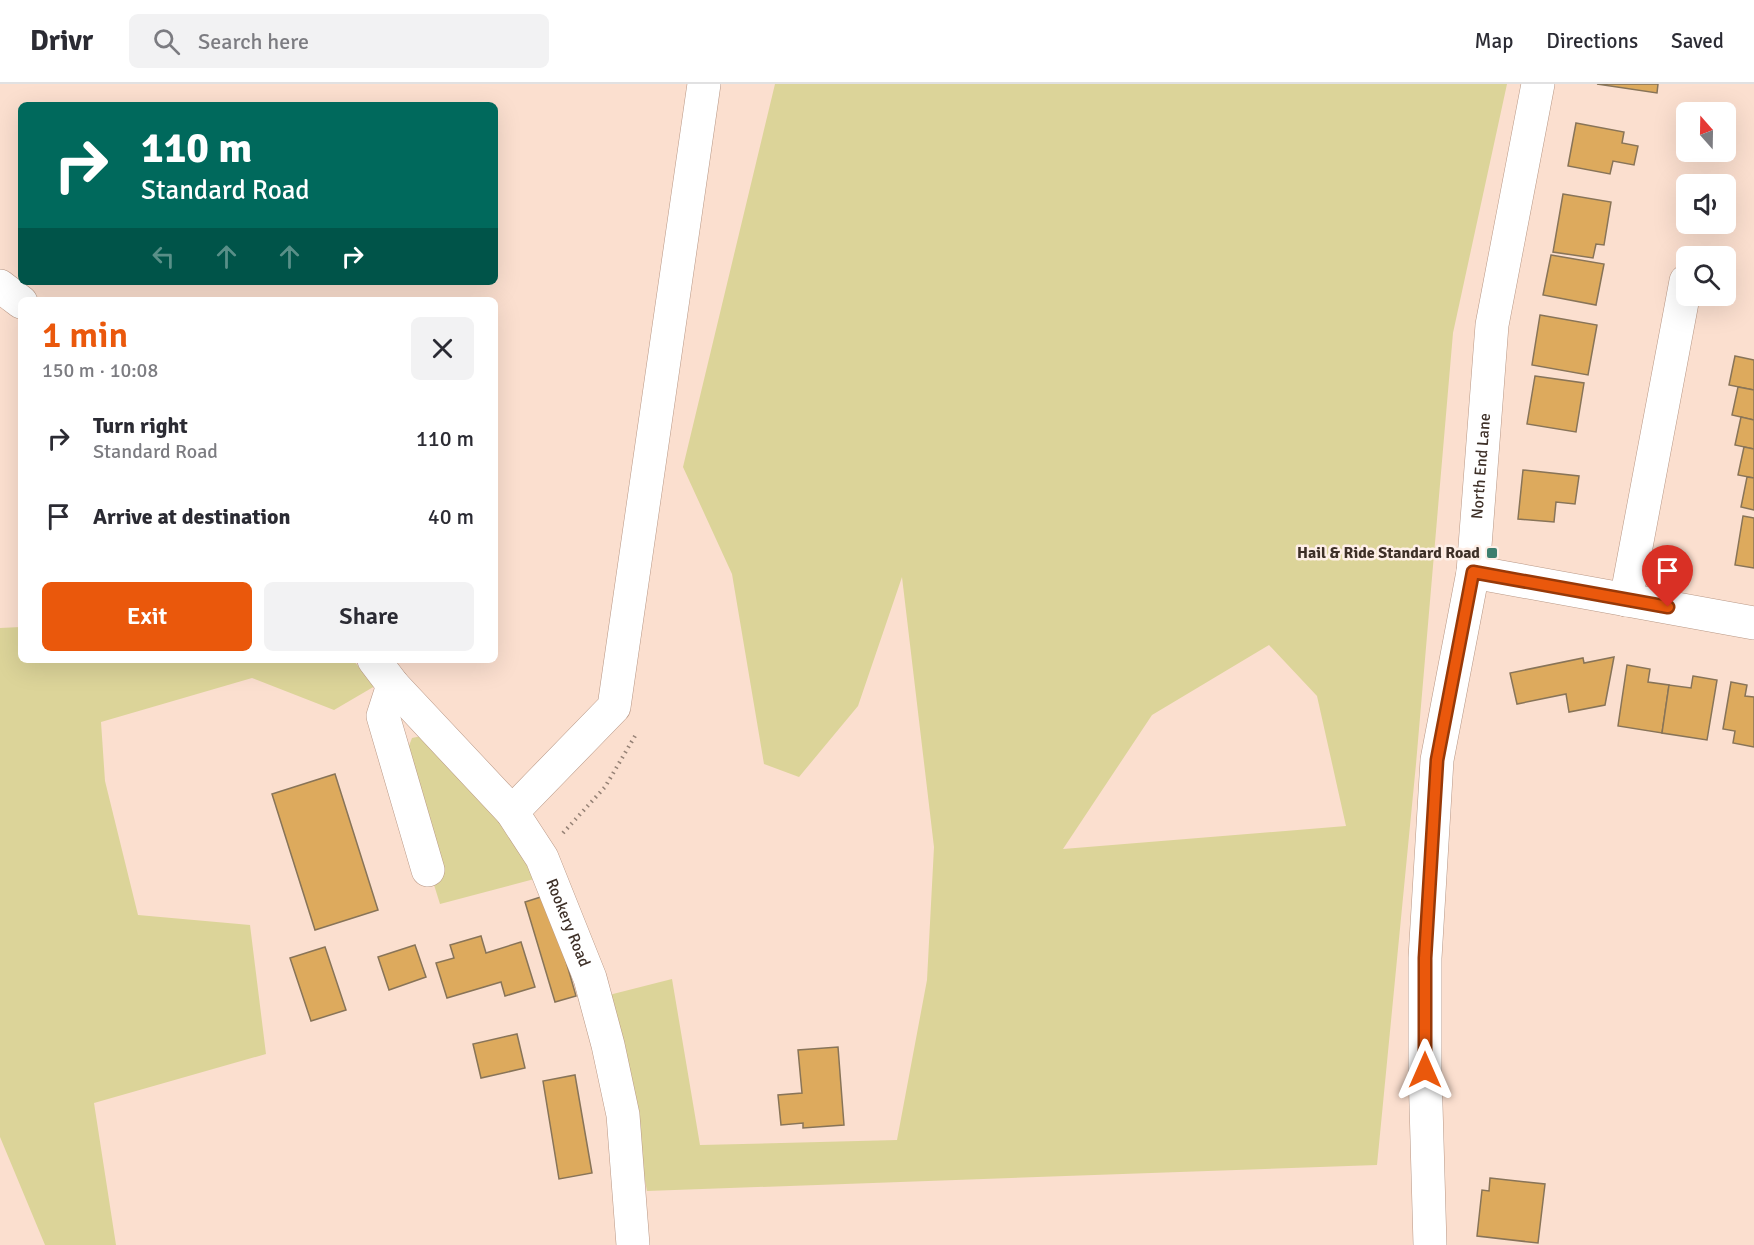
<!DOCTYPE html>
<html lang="en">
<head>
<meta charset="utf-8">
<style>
  body { margin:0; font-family:Signika,sans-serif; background:#f2f2f3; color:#2b2b33; height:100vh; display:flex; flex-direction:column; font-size:22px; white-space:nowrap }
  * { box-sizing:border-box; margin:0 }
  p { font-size:20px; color:#7c7c81 }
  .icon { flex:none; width:33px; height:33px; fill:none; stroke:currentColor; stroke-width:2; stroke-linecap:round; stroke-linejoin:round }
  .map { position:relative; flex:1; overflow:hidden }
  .side { position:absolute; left:18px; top:213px; width:480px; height:366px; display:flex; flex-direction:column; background:#fff; border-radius:9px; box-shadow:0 6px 24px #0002 }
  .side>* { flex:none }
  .guide { position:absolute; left:18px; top:18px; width:480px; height:183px; border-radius:9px; box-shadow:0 6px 24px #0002; background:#00695c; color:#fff; overflow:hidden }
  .needle { width:39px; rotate:340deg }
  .tools { position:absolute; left:1676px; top:18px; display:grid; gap:12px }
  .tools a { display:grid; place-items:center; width:60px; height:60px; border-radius:9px; background:#fff; box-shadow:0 6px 24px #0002; font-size:30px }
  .pin { position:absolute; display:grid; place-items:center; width:51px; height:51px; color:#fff; margin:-62px -26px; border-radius:50% 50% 50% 0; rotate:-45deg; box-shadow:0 0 6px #0007 }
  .pin .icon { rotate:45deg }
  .me { position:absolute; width:66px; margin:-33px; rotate:0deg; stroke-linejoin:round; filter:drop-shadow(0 0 4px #0008) }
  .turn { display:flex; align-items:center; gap:21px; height:126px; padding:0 24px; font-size:27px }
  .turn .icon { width:78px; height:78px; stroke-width:2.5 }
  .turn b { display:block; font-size:42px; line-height:51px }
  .lanes { display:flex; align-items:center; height:57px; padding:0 24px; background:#0003; justify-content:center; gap:30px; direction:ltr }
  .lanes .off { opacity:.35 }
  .round { display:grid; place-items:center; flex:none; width:63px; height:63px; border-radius:9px; background:#f2f2f3 }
  .summary { display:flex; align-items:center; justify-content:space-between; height:102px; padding:0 24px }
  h1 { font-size:36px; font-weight:600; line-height:45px; color:#ea580c }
  .action { display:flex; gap:12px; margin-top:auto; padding:12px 24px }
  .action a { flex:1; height:69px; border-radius:9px; background:#ea580c; color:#fff; font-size:24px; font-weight:600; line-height:69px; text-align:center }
  .action a+a { background:#f2f2f3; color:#2b2b33 }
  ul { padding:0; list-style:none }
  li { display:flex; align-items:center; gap:18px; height:78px; padding:0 24px }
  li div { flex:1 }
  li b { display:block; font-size:22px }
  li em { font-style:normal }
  header { display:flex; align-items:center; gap:36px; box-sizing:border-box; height:84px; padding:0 30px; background:#fff; border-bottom:2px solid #e1e1e2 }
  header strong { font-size:28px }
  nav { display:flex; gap:33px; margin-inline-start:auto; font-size:21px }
  .search { width:420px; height:54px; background:#f2f2f3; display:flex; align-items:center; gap:15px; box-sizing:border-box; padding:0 21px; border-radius:9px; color:#7c7c81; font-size:22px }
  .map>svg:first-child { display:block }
  .green { fill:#dcd499; fill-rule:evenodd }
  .building { fill:#ddaa5d; stroke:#887458; stroke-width:1.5 }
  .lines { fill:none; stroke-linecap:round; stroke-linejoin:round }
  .minor-casing { stroke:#b89785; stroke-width:34 }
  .path { stroke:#958175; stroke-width:4; stroke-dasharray:1.5 4.5; stroke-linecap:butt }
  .minor { stroke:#fff; stroke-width:33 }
  .route-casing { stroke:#983908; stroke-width:15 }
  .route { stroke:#ea580c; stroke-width:10 }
  .poi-dot { fill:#3d7f6f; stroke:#feefe7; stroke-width:2 }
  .labels { text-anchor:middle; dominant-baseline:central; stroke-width:5; stroke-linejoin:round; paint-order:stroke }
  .street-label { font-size:16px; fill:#3e3028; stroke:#feefe7 }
  .poi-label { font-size:16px; font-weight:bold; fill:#3e3028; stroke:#feefe7; text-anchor:end }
</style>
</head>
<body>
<header>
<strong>Drivr</strong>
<div class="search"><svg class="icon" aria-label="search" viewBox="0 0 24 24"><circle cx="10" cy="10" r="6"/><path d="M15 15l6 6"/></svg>Search here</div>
<nav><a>Map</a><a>Directions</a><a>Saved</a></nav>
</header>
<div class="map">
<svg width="1754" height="1161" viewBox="0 0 1754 1161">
  <rect width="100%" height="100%" fill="#fbdfcf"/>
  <g class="green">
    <path d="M775,0H1507L1453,249L1416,680L1377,1081L647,1107L609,911L672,895L700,1061L897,1056L927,896L934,763L902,493L858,622L799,693L764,680L732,490L683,383ZM1269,561L1317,612L1346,742L1063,765L1152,631Z"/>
    <polygon points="21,543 21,576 353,576 375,602 334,626 252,594 101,638 105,697 138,831 250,841 266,970 94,1019 116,1161 45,1161 0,1053 0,544"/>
    <polygon points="426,651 505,732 538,794 440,820 399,688 412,654"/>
  </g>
  <g class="building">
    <polygon points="1597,0 1658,0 1657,9"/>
    <polygon points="1576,39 1624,48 1622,59 1638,62 1634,81 1613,77 1610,90 1568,82"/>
    <polygon points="1563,110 1611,118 1604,161 1596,160 1593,174 1553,168"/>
    <polygon points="1551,171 1604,180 1596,221 1543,211"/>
    <polygon points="1540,231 1597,241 1588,291 1532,281"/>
    <polygon points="1735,272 1754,276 1754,306 1729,301"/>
    <polygon points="1535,292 1584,299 1576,348 1527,340"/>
    <polygon points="1738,303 1754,306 1754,336 1732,331"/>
    <polygon points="1741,333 1754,336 1754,365 1735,361"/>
    <polygon points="1744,363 1754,365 1754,394 1738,391"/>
    <polygon points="1523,386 1579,392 1575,420 1556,418 1554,438 1518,435"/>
    <polygon points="1747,393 1754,394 1754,426 1741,423"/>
    <polygon points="1743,432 1754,434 1754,484 1735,481"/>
    <polygon points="1614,573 1605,621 1569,628 1566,610 1517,620 1510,589 1583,574 1584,579"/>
    <polygon points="1627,581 1650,585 1648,598 1669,601 1662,649 1618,642"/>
    <polygon points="1693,592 1717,596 1707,656 1662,649 1669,601 1691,604"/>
    <polygon points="1731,598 1747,601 1745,612 1754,613 1754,663 1733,659 1735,647 1723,645"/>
    <polygon points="335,690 378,826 315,846 272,710"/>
    <polygon points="547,811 576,912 555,918 525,818"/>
    <polygon points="481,852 486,869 521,858 535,903 505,912 501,898 447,914 436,879 454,874 450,861"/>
    <polygon points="415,861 426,893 389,906 378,873"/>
    <polygon points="325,863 346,926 311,937 290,874"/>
    <polygon points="517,950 525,984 481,994 473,960"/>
    <polygon points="838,963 844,1041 803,1044 803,1039 781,1041 778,1011 802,1009 798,966"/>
    <polygon points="575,991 592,1089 559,1095 543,997"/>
    <polygon points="1490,1094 1545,1100 1538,1159 1477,1152 1482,1106 1489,1107"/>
  </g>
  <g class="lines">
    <g class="minor-casing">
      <g id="minor">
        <polyline points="0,202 21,218"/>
        <polyline points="1473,488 1754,539"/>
        <polyline points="1626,516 1686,197"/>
        <path id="s1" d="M374,576L393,601L512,728L542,774L590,894L608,961L623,1031L633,1161"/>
        <polyline points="393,601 383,632 428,786"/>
        <polyline points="512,728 614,623 704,0"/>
        <path id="s2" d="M1430,1161L1425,986V874L1437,676L1473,488L1492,241L1538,0"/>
      </g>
    </g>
    <polyline class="path" points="563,749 605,703 635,652"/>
    <use href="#minor" class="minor"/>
  </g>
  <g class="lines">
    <g class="route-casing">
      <polyline id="route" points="1425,986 1425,874 1437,676 1473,488 1668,523"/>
    </g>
    <use href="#route" class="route"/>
  </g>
  <rect class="poi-dot" x="1486" y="463" width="12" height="12" rx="3"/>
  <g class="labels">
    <g class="street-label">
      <text stroke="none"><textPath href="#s2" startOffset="783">North End Lane</textPath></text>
      <text stroke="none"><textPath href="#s1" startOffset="330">Rookery Road</textPath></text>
    </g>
    <g class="poi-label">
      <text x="1480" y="469">Hail &amp; Ride Standard Road</text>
    </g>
  </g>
</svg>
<div class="tools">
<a><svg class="needle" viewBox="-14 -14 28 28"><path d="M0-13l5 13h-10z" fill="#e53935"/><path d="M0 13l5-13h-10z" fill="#7c7c81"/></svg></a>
<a><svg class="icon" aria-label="sound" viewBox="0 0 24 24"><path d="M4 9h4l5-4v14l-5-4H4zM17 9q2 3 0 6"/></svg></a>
<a><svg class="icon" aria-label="search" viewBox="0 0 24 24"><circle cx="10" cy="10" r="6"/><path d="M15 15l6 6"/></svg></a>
</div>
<div class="pin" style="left:1668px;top:523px;background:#d93025"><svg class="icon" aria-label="arrive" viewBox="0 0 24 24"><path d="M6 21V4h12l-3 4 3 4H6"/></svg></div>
<svg class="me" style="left:1425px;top:986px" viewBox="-20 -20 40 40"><path d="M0-17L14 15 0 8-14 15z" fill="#ea580c" stroke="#fff" stroke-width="4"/></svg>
<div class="guide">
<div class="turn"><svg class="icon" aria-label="right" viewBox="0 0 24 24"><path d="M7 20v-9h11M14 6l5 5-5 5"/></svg><div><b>110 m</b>Standard Road</div></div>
<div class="lanes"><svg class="icon off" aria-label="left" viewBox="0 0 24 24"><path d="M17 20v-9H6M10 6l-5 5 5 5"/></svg><svg class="icon off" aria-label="ahead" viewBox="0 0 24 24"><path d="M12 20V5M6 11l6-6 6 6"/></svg><svg class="icon off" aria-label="ahead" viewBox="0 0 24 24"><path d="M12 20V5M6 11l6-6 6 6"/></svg><svg class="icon" aria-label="right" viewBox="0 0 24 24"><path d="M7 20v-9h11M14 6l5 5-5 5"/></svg></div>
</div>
<section class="side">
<div class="summary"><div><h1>1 min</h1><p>150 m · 10:08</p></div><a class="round"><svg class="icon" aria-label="close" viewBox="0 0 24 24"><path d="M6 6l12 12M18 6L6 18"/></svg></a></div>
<ul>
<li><svg class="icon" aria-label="right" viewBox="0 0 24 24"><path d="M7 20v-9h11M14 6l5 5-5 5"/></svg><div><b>Turn right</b><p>Standard Road</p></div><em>110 m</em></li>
<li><svg class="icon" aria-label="arrive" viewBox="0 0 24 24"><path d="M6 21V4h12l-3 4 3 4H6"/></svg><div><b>Arrive at destination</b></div><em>40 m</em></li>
</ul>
<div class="action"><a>Exit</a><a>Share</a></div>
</section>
</div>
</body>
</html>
